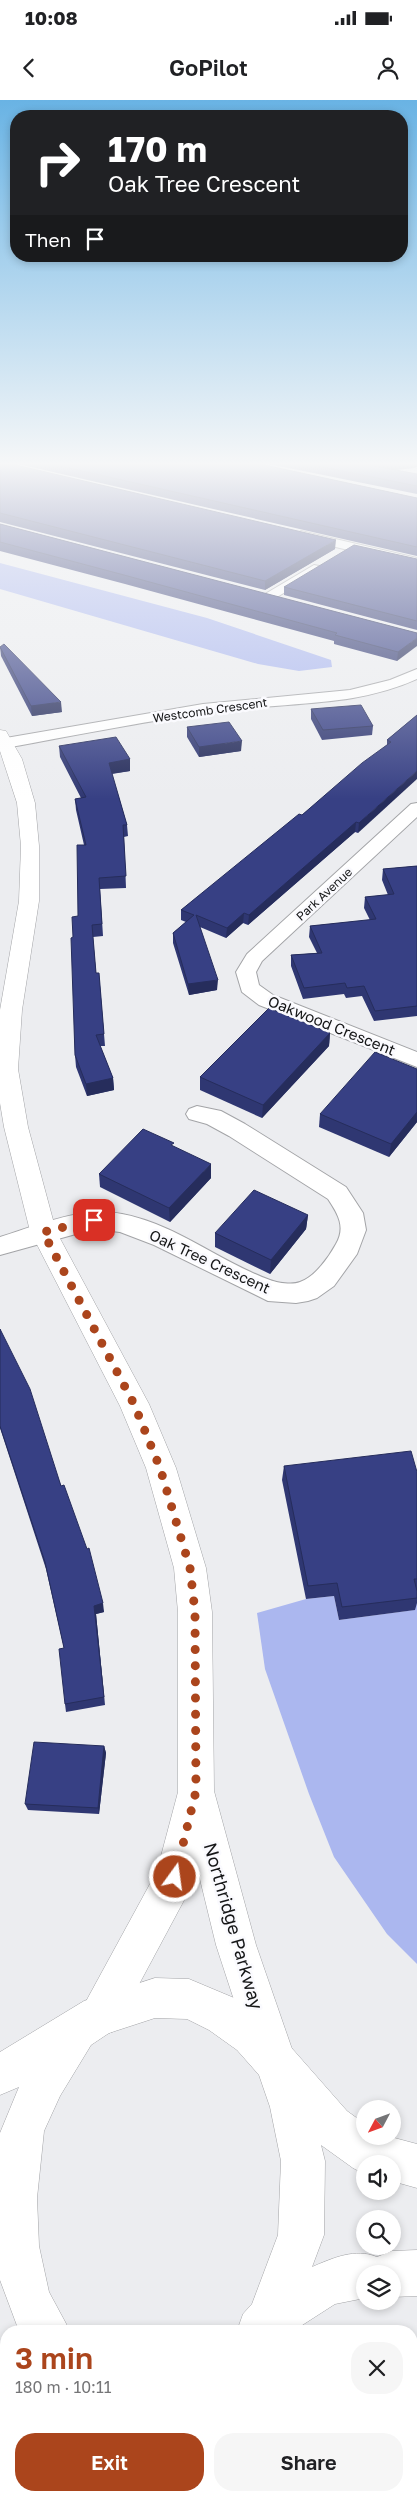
<!DOCTYPE html>
<html lang="en">
<head>
<meta charset="utf-8">
<style>
  body { margin:0; font-family:"Golos Text",sans-serif; background:#f6f6f6; color:#202124; height:100vh; display:flex; flex-direction:column; font-size:19px; white-space:nowrap }
  * { box-sizing:border-box; margin:0 }
  p { font-size:16px; color:#757577 }
  .icon { flex:none; width:28px; height:28px; fill:none; stroke:currentColor; stroke-width:2; stroke-linecap:round; stroke-linejoin:round }
  .map { position:relative; flex:1; overflow:hidden }
  .drawer { position:absolute; left:0px; top:2225px; width:418px; height:176px; display:flex; flex-direction:column; background:#fff; border-radius:20px 20px 0 0; box-shadow:0 2px 8px #0003 }
  .drawer>* { flex:none }
  .top-card { position:absolute; left:10px; top:10px; width:398px; height:152px; border-radius:20px; box-shadow:0 2px 8px #0003; background:#202124; color:#fff; overflow:hidden }
  .needle { width:32px; rotate:229deg }
  .tools { position:absolute; left:356px; top:2000px; display:grid; gap:10px }
  .tools a { display:grid; place-items:center; width:45px; height:45px; border-radius:50%; background:#fff; box-shadow:0 2px 8px #0003; font-size:25px }
  .pin { position:absolute; display:grid; place-items:center; width:42px; height:42px; color:#fff; margin:-21px; border-radius:10px; box-shadow:0 2px 8px #0006 }
  .me { position:absolute; width:55px; margin:-28px; rotate:14deg; stroke-linejoin:round; filter:drop-shadow(0 0 4px #0008) }
  .turn { display:flex; align-items:center; gap:18px; height:105px; padding:0 15px; font-size:22px }
  .turn .icon { width:65px; height:65px; stroke-width:2.5 }
  .turn b { display:block; font-size:35px; line-height:42px }
  .then { display:flex; align-items:center; height:48px; padding:0 15px; background:#0003; gap:10px; font-size:19px }
  .round { display:grid; place-items:center; flex:none; width:52px; height:52px; border-radius:20px; background:#f6f6f6 }
  .summary { display:flex; align-items:center; justify-content:space-between; height:85px; padding:0 15px }
  h1 { font-size:30px; font-weight:600; line-height:38px; color:#ab451c }
  .button { display:flex; gap:10px; margin-top:auto; padding:10px 15px }
  .button a { flex:1; height:58px; border-radius:20px; background:#ab451c; color:#fff; font-size:20px; font-weight:600; line-height:58px; text-align:center }
  .button a+a { background:#f6f6f6; color:#202124 }
  .status { display:flex; justify-content:space-between; align-items:center; height:35px; padding:0 25px; background:#fff; direction:ltr }
  .status svg { height:14px; fill:currentColor }
  header { display:flex; justify-content:space-between; align-items:center; height:65px; padding:0 15px; background:#fff; font-size:22px; font-weight:600 }
  .map>svg:first-child { display:block }
  .green { fill:#abb7ef }
  .lines { fill:none; stroke-linecap:round; stroke-linejoin:round }
  .minor-casing { stroke:#a3a4a7; stroke-width:2 }
  .tertiary-casing { stroke:#a3a4a7; stroke-width:1 }
  .primary-casing { stroke:#a3a4a7; stroke-width:1 }
  .minor { fill:#fff; fill-rule:evenodd }
  .tertiary { fill:#fff; fill-rule:evenodd }
  .primary { fill:#fff; fill-rule:evenodd }
  .wall { fill:#2f3772 }
  .shaded-wall { fill:#262d5c }
  .building { fill:#374084; stroke:#262d5c }
  .route { stroke:#ab451c; stroke-width:9; stroke-dasharray:0 16.2 }
  .labels { text-anchor:middle; dominant-baseline:central; stroke-width:5; stroke-linejoin:round; paint-order:stroke }
  .far-street-label { font-size:12px; fill:#151617; stroke:#fafafe }
  .street-label { font-size:15px; fill:#151617; stroke:#fafafe }
  .near-street-label { font-size:18px; fill:#151617; stroke:#fafafe }
</style>
</head>
<body>
<div class="status"><b>10:08</b><svg viewBox="0 0 49 12"><path d="M0 12V9h3v3zM5 12V6h3v6zM10 12V3h3v9zM15 12V0h3v12zM26 1h20v11H26zM47 4h2v5h-2z"/></svg></div>
<header><svg class="icon" aria-label="back" viewBox="0 0 24 24"><path d="M15 5l-7 7 7 7"/></svg>GoPilot<svg class="icon" aria-label="person" viewBox="0 0 24 24"><circle cx="12" cy="8" r="4"/><path d="M4 21q1-7 8-7t8 7"/></svg></header>
<div class="map">
<svg width="417" height="2401" viewBox="0 0 417 2401">
  <rect width="100%" height="100%" fill="#ecedf0"/>
  <g class="green">
    <polygon points="0,463 207,518 331,560 332,567 299,571 258,564 0,489"/>
    <polygon points="417,1491 417,1864 387,1834 334,1757 309,1694 265,1569 257,1513 306,1499 334,1496 339,1520 414,1510"/>
  </g>
  <g class="lines">
    <g class="minor-casing">
      <g id="minor">
        <polygon points="301,431 417,458 417,466 297,438 295,435"/>
        <polygon points="314,465 319,466 320,469 319,472 272,500 267,501 260,497"/>
        <path d="M417,569V579C358,606 295,602 232,610C154,619 77,635 0,649V639L203,604L350,590L390,580Z"/>
        <polygon points="417,703 417,717 262,861 256,872 259,885 273,895 417,952 417,967 259,905 242,892 236,872 247,854 411,704"/>
        <path d="M197,1006L221,1011L245,1024L346,1087L363,1113L366,1130L357,1154L334,1186L317,1198L308,1201L296,1203L268,1201L154,1145L120,1132L94,1129L0,1155V1137C39,1125 81,1106 122,1114C176,1124 220,1162 270,1180C277,1183 293,1185 300,1182C315,1177 329,1157 336,1144C346,1127 338,1114 328,1099L229,1036L207,1024L189,1019L186,1014L189,1009Z"/>
      </g>
    </g>
    <g class="tertiary-casing">
      <g id="tertiary">
        <polygon points="0,630 6,631 22,659 35,703 39,746 39,801 22,910 18,969 28,1027 56,1131 149,1304 176,1368 206,1468 212,1512 214,1691 256,1845 292,1949 286,1964 271,1970 256,1964 250,1949 216,1845 197,1767 189,1791 114,1931 99,1937 84,1931 78,1916 157,1771 178,1692 178,1512 174,1468 146,1368 120,1306 30,1131 4,1027 0,1003 0,910 19,801 21,746 17,703 0,651"/>
        <polygon points="82,2395 132,2395 134,2401 84,2401"/>
        <polygon points="197,2395 247,2395 246,2401 196,2401"/>
      </g>
    </g>
    <g class="primary-casing">
      <path id="primary" d="M155,1878L189,1879L239,1900L267,1920L347,2011L365,2024V2036H387L417,2044V2088L392,2081V2064H365V2074L353,2068L321,2045L325,2061L324,2135L312,2167C333,2158 355,2148 377,2157L392,2151L417,2150V2196L392,2197V2174H365V2198L335,2204L293,2231H237L243,2214L252,2204L278,2135L281,2061L270,2007L259,1975L237,1950L209,1930L187,1919L155,1918L109,1933L91,1945L60,1996L44,2031L37,2098L39,2146L49,2192L70,2231H19L0,2180V2033L19,1987L0,1995V1952L84,1901Z"/>
    </g>
    <use href="#minor" class="minor"/>
    <use href="#tertiary" class="tertiary"/>
    <use href="#primary" class="primary"/>
  </g>
  <g class="wall">
    <polygon points="0,363 335,449 265,490 0,422"/>
    <polygon points="14,363 255,363 417,398 417,456"/>
    <polygon points="264,363 417,363 413,368 396,370 417,374 417,394"/>
    <polygon points="0,424 417,533 397,561 334,544 334,541 125,484 0,451"/>
    <polygon points="417,459 417,530 284,495 284,487"/>
    <polygon points="0,547 62,612 32,616 1,556"/>
    <polygon points="311,609 373,626 372,635 322,640 311,619"/>
    <polygon points="417,615 358,733 355,732 248,825 243,823 226,838 200,827 217,890 189,895 173,843 173,833 186,822 181,820 181,810 302,715 387,645 387,640"/>
    <polygon points="187,627 241,651 199,657 187,637"/>
    <polygon points="59,646 130,659 130,671 112,674 127,725 128,736 124,737 126,788 100,789 103,836 93,837 96,873 99,873 105,946 100,946 113,978 114,990 87,996 76,967 75,955 73,837 78,816 84,745 76,710 75,699 81,698 60,657"/>
    <polygon points="417,766 417,916 374,921 362,896 346,898 344,894 303,899 291,866 291,855 317,853 309,837 310,826 370,820 364,808 365,797 388,795 382,780 383,769"/>
    <polygon points="330,933 329,946 262,1018 200,990 200,977"/>
    <polygon points="417,969 417,1022 389,1057 319,1027 320,1014"/>
    <polygon points="174,1047 211,1078 170,1122 100,1087 99,1074"/>
    <polygon points="308,1115 306,1129 270,1174 215,1147 215,1133"/>
    <polygon points="0,1229 61,1386 104,1512 96,1514 105,1605 66,1612 65,1604 64,1548 46,1469 0,1328"/>
    <polygon points="284,1366 417,1372 417,1503 415,1510 339,1520 334,1496 306,1499 282,1380"/>
    <polygon points="104,1646 106,1653 99,1714 28,1710 25,1704"/>
  </g>
  <g class="shaded-wall">
    <polygon points="390,363 417,363 417,367 413,368 368,372 369,365"/>
    <polygon points="336,440 335,449 265,490 265,481"/>
    <polygon points="417,538 417,546 397,561 398,552"/>
    <polygon points="61,602 62,612 32,616 31,606"/>
    <polygon points="242,641 241,651 199,657 199,647"/>
    <polygon points="130,659 130,671 109,674 109,663"/>
    <polygon points="417,671 417,679 358,733 359,723"/>
    <polygon points="356,722 355,732 248,825 249,815"/>
    <polygon points="244,813 243,823 226,838 227,828"/>
    <polygon points="218,880 217,890 189,895 188,884"/>
    <polygon points="330,933 329,946 262,1018 263,1005"/>
    <polygon points="113,978 114,990 87,996 86,984"/>
    <polygon points="417,1012 417,1022 389,1057 391,1044"/>
    <polygon points="211,1064 211,1078 170,1122 169,1108"/>
    <polygon points="308,1115 306,1129 270,1174 271,1160"/>
    <polygon points="103,1503 104,1512 96,1514 105,1605 94,1506"/>
    <polygon points="104,1646 106,1653 99,1714 98,1708"/>
  </g>
  <g class="building">
    <polygon points="0,363 7,363 336,440 265,481 0,413"/>
    <polygon points="47,363 255,363 417,398 417,447"/>
    <polygon points="303,363 390,363 369,365 417,374 417,386"/>
    <polygon points="0,424 417,533 417,538 398,552 335,535 337,533 124,475 0,442"/>
    <polygon points="354,445 417,459 417,521 284,487"/>
    <polygon points="4,544 61,602 31,606 0,547"/>
    <polygon points="361,605 373,626 323,630 311,609"/>
    <polygon points="417,615 417,671 359,723 356,722 249,815 244,813 227,828 196,815 218,880 188,884 173,833 194,815 181,810 299,714 302,715 362,663 391,642 387,640"/>
    <polygon points="229,622 242,641 199,647 187,627"/>
    <polygon points="116,637 130,659 109,663 127,725 123,725 126,776 99,778 102,824 92,825 96,873 99,873 104,934 96,935 113,978 86,984 75,955 71,838 73,837 72,817 78,816 77,745 86,745 75,699 86,697 59,646"/>
    <polygon points="417,766 417,906 375,911 364,886 347,888 345,883 304,888 291,855 322,853 310,826 376,819 365,797 394,794 383,769"/>
    <polygon points="269,908 330,933 263,1005 200,977"/>
    <polygon points="375,952 417,969 417,1012 391,1044 320,1014"/>
    <polygon points="143,1029 174,1043 171,1045 211,1064 169,1108 99,1074"/>
    <polygon points="254,1090 308,1115 271,1160 215,1133"/>
    <polygon points="0,1229 30,1289 61,1386 64,1385 87,1449 89,1448 103,1503 94,1506 104,1597 65,1604 59,1549 64,1548 45,1462 0,1326"/>
    <polygon points="411,1351 417,1372 417,1479 414,1479 417,1491 417,1498 342,1507 337,1483 308,1486 284,1366"/>
    <polygon points="34,1642 104,1646 98,1708 25,1704"/>
  </g>
  <linearGradient id="sky" x2="0" y2="1"><stop stop-color="#69b3e4"/><stop offset="0.52" stop-color="#f6f7f8"/><stop offset="1" stop-color="#f6f7f8" stop-opacity="0"/></linearGradient>
  <rect width="417" height="699" fill="url(#sky)"/>
  <g class="lines">
    <polyline class="route" points="94,1120 43,1132 134,1304 160,1368 190,1468 195,1512 196,1691 175,1777"/>
  </g>
  <g class="labels">
    <g class="far-street-label">
      <text transform="translate(210 610) rotate(-8)">Westcomb Crescent</text>
      <text transform="translate(324 794) rotate(-43)">Park Avenue</text>
    </g>
    <g class="street-label">
      <text transform="translate(332 925) rotate(22)">Oakwood Crescent</text>
      <text transform="translate(210 1161) rotate(25)">Oak Tree Crescent</text>
    </g>
    <g class="near-street-label">
      <text transform="translate(234 1826) rotate(74)">Northridge Parkway</text>
    </g>
  </g>
</svg>
<div class="tools">
<a><svg class="needle" viewBox="-14 -14 28 28"><path d="M0-13l5 13h-10z" fill="#e53935"/><path d="M0 13l5-13h-10z" fill="#757577"/></svg></a>
<a><svg class="icon" aria-label="sound" viewBox="0 0 24 24"><path d="M4 9h4l5-4v14l-5-4H4zM17 9q2 3 0 6"/></svg></a>
<a><svg class="icon" aria-label="search" viewBox="0 0 24 24"><circle cx="10" cy="10" r="6"/><path d="M15 15l6 6"/></svg></a>
<a><svg class="icon" aria-label="layers" viewBox="0 0 24 24"><path d="M12 4l9 5-9 5-9-5zM3 14l9 5 9-5"/></svg></a>
</div>
<div class="pin" style="left:94px;top:1120px;background:#d93025"><svg class="icon" aria-label="arrive" viewBox="0 0 24 24"><path d="M6 21V4h12l-3 4 3 4H6"/></svg></div>
<svg class="me" style="left:175px;top:1777px" viewBox="-20 -20 40 40"><circle r="17" fill="#ab451c" stroke="#fff" stroke-width="3"/><path d="M0-11L8 9 0 5-8 9z" fill="#fff"/></svg>
<div class="top-card">
<div class="turn"><svg class="icon" aria-label="right" viewBox="0 0 24 24"><path d="M7 20v-9h11M14 6l5 5-5 5"/></svg><div><b>170 m</b>Oak Tree Crescent</div></div>
<div class="then">Then<svg class="icon" aria-label="arrive" viewBox="0 0 24 24"><path d="M6 21V4h12l-3 4 3 4H6"/></svg></div>
</div>
<section class="drawer">
<div class="summary"><div><h1>3 min</h1><p>180 m · 10:11</p></div><a class="round"><svg class="icon" aria-label="close" viewBox="0 0 24 24"><path d="M6 6l12 12M18 6L6 18"/></svg></a></div>
<div class="button"><a>Exit</a><a>Share</a></div>
</section>
</div>
</body>
</html>
